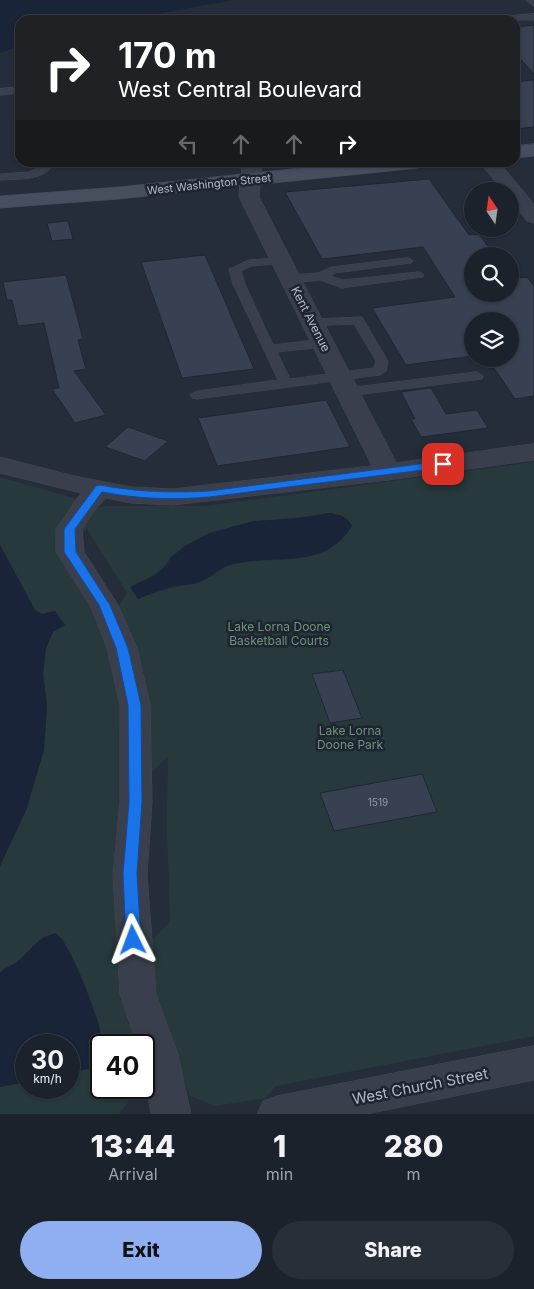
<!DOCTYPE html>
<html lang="en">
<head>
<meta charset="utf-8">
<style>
  body { margin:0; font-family:Inter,sans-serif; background:#292f38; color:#f1f3f6; height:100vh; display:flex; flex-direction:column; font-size:19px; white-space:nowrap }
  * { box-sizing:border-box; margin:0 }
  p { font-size:16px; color:#a0a4a9 }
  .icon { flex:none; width:28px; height:28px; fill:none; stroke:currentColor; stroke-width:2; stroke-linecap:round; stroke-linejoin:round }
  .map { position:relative; height:1114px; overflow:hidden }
  .sheet { display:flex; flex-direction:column; background:#1c222c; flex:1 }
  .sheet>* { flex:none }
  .top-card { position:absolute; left:15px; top:15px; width:505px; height:152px; border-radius:15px; box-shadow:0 1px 4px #0004,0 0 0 1px #3a3f48; background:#202124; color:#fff; overflow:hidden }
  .needle { width:32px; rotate:347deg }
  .controls { position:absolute; left:464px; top:182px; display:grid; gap:10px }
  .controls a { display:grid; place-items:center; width:55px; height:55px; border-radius:50%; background:#1c222c; box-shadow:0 1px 4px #0004,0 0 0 1px #3a3f48; font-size:25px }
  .speed { position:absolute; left:15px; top:1034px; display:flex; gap:10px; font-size:25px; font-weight:700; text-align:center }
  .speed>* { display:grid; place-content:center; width:65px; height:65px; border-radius:50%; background:#1c222c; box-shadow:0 1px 4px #0004,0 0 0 1px #3a3f48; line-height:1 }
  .speed small { font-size:12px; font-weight:400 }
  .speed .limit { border:2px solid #111; border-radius:8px; background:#fff; color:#111 }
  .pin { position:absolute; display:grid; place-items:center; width:42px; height:42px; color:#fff; margin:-21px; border-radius:10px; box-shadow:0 2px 8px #0006 }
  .me { position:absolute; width:55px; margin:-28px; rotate:357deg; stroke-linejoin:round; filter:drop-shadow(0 0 4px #0008) }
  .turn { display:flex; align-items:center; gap:18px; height:105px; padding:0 20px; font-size:22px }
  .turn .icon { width:65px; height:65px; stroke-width:2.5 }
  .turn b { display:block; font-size:35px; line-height:42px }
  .lanes { display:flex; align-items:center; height:48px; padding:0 20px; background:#0003; justify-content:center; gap:25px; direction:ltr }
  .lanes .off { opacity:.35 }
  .eta { display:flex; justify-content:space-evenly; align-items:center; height:85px; text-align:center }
  .eta b { font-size:30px; font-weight:800; line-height:35px }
  .primary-button { display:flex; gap:10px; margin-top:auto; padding:10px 20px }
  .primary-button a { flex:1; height:58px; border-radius:30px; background:#8faff1; color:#111; font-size:20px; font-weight:800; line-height:58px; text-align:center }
  .primary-button a+a { background:#292f38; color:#f1f3f6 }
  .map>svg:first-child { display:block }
  .green { fill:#27393c; fill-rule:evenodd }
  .water { fill:#192438 }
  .building { fill:#374152; stroke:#202633 }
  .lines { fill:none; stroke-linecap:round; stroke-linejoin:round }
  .service-casing { stroke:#424855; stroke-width:1 }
  .minor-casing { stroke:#424855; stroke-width:1 }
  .tertiary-casing { stroke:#424855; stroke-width:1 }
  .secondary-casing { stroke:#424855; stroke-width:1 }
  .service { fill:#393f4c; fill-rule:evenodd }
  .minor { fill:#393f4c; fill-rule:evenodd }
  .tertiary { fill:#393f4c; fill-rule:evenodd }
  .secondary { fill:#474e5e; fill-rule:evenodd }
  .route { fill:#1a73e8; stroke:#114b97 }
  .labels { text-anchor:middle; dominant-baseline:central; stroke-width:5; stroke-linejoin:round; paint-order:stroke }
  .number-label { font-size:10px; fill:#939aa8 }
  .far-street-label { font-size:11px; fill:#b4bac7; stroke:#1e2431 }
  .street-label { font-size:12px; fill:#b4bac7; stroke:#1e2431 }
  .park-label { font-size:12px; fill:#6d9679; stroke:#1e2431 }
  .near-street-label { font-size:15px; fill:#b4bac7; stroke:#1e2431 }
</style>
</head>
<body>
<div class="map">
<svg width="534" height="1114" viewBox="0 0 534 1114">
  <rect width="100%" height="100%" fill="#252d3b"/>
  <g class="green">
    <path d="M534,462V1036L276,1086L266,1098L215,1106L190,1096L149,993L145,947L170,922L167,829L168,756L148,776L115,612L127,593L87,529L77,541L88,512L103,506H205ZM330,513C340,515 347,516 352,526C322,574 272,552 227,566C220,569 215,575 208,578C185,586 162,589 138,599L131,587C148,577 159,576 171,557L277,520Z"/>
    <path d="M0,477L78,499L66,513L58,533L67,567L90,605L109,645L119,696L121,770L119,823L133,1045H101C97,1007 78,972 62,938L44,936L16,963L4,969L0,973V866L27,808L47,707L43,674L46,648L53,632L65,625L55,611L42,614L35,610L0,545Z"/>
    <polygon points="101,1056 101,1088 135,1088 135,1093 119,1114 0,1114 0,1087 26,1082 26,1088 69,1088 69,1073 88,1069 99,1063"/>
  </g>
  <g class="water">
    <polygon points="0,0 233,0 124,20 20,20 20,46 0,53"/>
    <path d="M330,513C340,515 347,516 352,526C321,574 272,551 227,566C216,570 208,580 197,583C190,585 182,585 174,586C162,589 150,594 138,599L130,587L156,575L165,567L171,557L185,546L209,533L254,521L299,518Z"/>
    <polygon points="0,545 35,610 42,614 55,611 65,625 53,632 46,648 43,674 47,707 44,750 27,808 0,866"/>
    <path d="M56,933C71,945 93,1005 99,1025C102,1037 102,1051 99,1063L88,1069L69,1073V1045H26V1082L0,1087V973C5,967 12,966 17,962C32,950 36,938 56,933Z"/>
  </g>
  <g class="building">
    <polygon points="534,25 534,74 515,53 515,27"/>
    <polygon points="534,80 534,127 515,129 515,82"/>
    <polygon points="429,179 469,235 479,234 495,256 472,256 472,294 510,294 510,279 527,277 534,286 534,396 515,399 488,359 510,359 510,321 472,321 472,356 406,365 372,308 455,297 423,247 322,259 285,192"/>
    <polygon points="68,221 73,239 52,241 47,223"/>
    <polygon points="205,255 254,369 182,378 141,262"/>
    <polygon points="66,275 83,339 78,340 86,369 74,371 106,415 75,423 52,389 59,388 44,323 18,326 12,300 7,300 3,282"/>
    <polygon points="431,388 446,414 477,410 488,428 421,437 411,419 415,419 401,392"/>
    <polygon points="326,400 350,447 217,466 198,418"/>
    <polygon points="128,427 168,441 145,461 105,447"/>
    <polygon points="343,670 362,718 330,723 312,674"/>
    <polygon points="422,774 437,812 334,831 320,793"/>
  </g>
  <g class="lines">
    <g class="service-casing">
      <g id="service">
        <polygon points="526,0 534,0 534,6"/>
        <polygon points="534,14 534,20 493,20 497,17"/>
        <polygon points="20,87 20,93 0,95 0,89"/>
        <path d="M41,162H51L52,167C40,181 17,179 0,180V174L29,172L42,166Z"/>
        <polygon points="281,258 285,259 287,261 285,263 251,266 241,271 245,284 273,345 323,339 329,343 323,347 277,352 290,379 374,368 376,361 354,324 309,326 307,323 313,319 362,317 388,361 386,371 380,375 197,399 192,398 190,395 197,391 278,380 233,284 229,269 249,260"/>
        <polygon points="407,258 411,259 413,261 411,263 335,273 330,276 343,280 418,272 422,273 424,275 422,277 342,288 320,280 290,283 284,279 290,275 318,273 332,267"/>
        <polygon points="477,372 483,376 482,379 348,396 341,392 348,388"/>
      </g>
    </g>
    <g class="minor-casing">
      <g id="minor">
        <polygon points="243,162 262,162 259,197 401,472 397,477 388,480 379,477 375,472 239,197"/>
        <polygon points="480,162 499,162 534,204 534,223 527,221 510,200 510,191 503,191"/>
      </g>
    </g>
    <g class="tertiary-casing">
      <g id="tertiary">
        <polygon points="534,444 534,460 388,480 173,505 131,503 106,498 95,510 82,529 84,552 118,605 137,648 150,705 152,802 147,875 156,994 178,1055 191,1114 151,1114 144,1075 144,1045 137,1045 120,994 113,875 120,802 120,705 107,648 90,605 56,552 56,529 81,493 0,473 0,457 74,476 131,487 173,489 388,464"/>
        <polygon points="534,1046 534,1080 366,1114 257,1114 263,1101 277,1096"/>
      </g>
    </g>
    <g class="secondary-casing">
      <g id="secondary">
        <polygon points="534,144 534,156 515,158 515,146"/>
        <polygon points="358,162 427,162 425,166 418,168 119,199 0,208 0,196 119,187"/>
      </g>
    </g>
    <use href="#service" class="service"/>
    <use href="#minor" class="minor"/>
    <use href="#tertiary" class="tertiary"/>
    <use href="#secondary" class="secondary"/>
  </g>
  <path class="route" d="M443,461L448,464L447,467L209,497C172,500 138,499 102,492L75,529L76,552L110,605L128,648L141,705L142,802L137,874L141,940L138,944L133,946L128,944L126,940L123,874L129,802L128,705L116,648L99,605L64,552V529L96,486L100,485C137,492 171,493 209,491Z"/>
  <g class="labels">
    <g class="number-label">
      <text x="378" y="802">1519</text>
    </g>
    <g class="far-street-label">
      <text transform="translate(209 184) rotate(-6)">West Washington Street</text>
    </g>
    <g class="street-label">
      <text transform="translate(311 319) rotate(63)">Kent Avenue</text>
    </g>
    <g class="park-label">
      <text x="279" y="626">Lake Lorna Doone<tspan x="279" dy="14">Basketball Courts</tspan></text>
      <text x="350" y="730">Lake Lorna<tspan x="350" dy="14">Doone Park</tspan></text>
    </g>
    <g class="near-street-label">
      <text transform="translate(420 1086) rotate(-11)">West Church Street</text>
    </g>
  </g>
</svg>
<div class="controls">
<a><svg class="needle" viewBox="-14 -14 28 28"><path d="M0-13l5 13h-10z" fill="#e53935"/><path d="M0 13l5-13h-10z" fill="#a0a4a9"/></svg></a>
<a><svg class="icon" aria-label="search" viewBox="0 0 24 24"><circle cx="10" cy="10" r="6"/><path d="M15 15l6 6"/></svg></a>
<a><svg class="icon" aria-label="layers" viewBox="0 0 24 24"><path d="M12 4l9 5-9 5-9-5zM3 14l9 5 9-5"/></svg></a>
</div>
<div class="speed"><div>30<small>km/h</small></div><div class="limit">40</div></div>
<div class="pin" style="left:443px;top:464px;background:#d93025"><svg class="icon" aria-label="arrive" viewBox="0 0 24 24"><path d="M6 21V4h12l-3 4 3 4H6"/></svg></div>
<svg class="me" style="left:133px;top:940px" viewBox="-20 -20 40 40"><path d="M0-17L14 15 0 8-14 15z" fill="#1a73e8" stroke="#fff" stroke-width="4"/></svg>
<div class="top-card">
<div class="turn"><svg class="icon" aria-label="right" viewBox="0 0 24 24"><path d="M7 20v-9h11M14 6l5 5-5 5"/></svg><div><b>170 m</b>West Central Boulevard</div></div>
<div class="lanes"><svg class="icon off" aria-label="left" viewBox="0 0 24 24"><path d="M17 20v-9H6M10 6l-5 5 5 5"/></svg><svg class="icon off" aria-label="ahead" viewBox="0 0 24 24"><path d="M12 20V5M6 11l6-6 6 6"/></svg><svg class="icon off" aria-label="ahead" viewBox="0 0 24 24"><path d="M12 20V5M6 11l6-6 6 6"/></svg><svg class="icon" aria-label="right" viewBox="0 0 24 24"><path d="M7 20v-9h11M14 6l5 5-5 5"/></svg></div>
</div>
</div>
<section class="sheet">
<div class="eta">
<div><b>13:44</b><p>Arrival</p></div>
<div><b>1</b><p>min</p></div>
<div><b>280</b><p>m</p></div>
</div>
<div class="primary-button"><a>Exit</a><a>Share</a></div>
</section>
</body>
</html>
